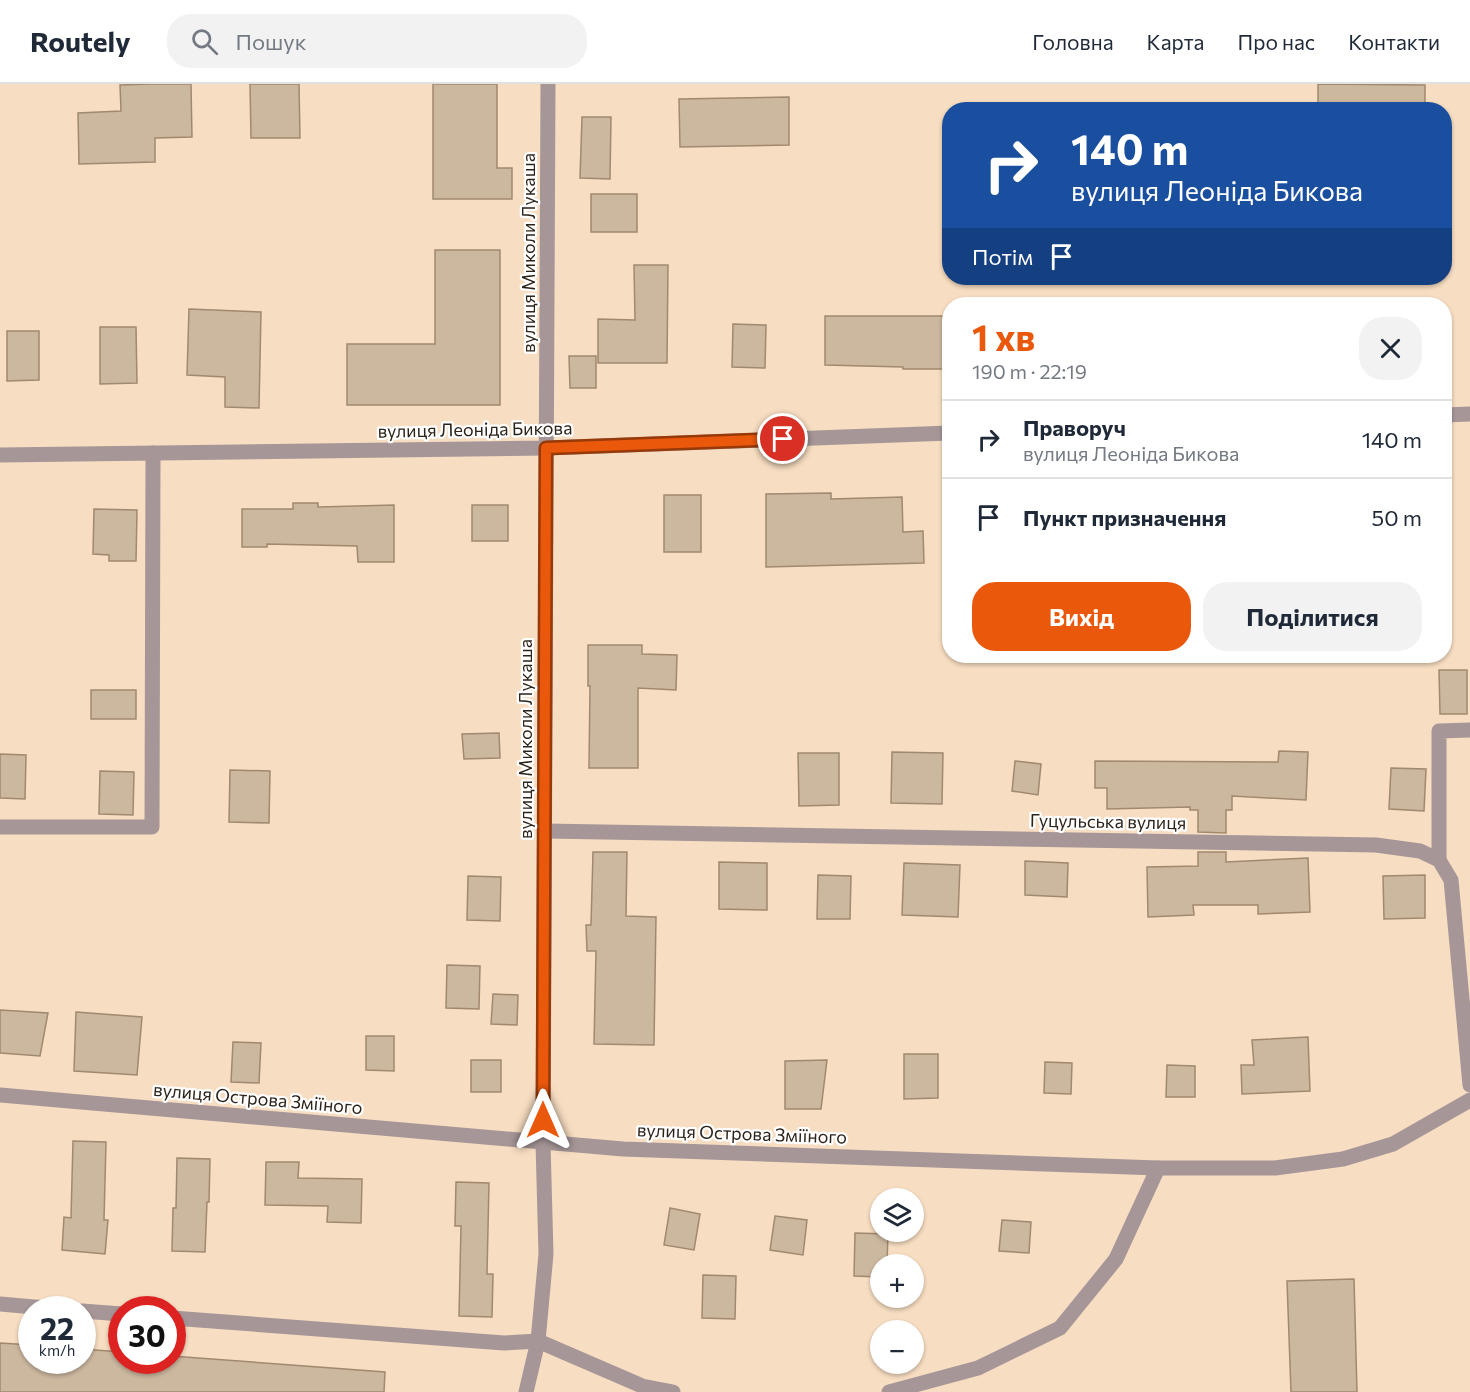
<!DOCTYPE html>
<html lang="uk">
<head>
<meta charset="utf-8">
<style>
  body { margin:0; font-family:Commissioner,sans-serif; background:#f2f2f3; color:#1f2937; height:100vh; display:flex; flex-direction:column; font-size:22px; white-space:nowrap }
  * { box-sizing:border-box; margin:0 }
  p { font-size:20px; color:#747a83 }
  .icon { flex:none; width:33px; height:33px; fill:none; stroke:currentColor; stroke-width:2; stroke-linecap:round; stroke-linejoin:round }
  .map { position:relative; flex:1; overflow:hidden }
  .drawer { position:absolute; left:942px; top:213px; width:510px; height:366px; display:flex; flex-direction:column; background:#fff; border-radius:24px; box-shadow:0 2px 4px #0004 }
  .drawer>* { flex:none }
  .guide { position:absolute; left:942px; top:18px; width:510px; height:183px; border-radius:24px; box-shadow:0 2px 4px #0004; background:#1a4fa0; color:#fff; overflow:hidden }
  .tools { position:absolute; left:870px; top:1104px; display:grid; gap:12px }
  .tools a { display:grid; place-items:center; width:54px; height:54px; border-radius:50%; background:#fff; box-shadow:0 2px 4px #0004; font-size:30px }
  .speed { position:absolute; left:18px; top:1212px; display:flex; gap:12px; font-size:30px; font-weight:700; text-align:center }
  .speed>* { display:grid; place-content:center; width:78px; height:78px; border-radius:50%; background:#fff; box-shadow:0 2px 4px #0004; line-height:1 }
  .speed small { font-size:15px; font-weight:400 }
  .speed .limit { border:9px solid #d22; background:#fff; color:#111 }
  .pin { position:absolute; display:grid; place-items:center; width:51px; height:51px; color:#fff; margin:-26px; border:3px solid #fff; border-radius:50%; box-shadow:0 2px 6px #0007 }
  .me { position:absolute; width:66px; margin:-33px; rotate:0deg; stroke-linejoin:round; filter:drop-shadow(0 0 4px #0008) }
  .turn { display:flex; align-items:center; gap:21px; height:126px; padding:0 30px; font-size:27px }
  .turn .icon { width:78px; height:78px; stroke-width:2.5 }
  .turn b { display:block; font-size:42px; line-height:51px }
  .then { display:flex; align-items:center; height:57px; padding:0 30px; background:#0003; gap:12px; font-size:22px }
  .round { display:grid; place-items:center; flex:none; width:63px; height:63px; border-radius:24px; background:#f2f2f3 }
  .summary { display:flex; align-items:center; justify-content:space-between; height:102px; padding:0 30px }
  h1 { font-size:36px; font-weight:700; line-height:45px; color:#ea580c }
  .cta { display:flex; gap:12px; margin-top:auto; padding:12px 30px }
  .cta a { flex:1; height:69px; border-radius:24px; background:#ea580c; color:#fff; font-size:24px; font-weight:700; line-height:69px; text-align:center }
  .cta a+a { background:#f2f2f3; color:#1f2937 }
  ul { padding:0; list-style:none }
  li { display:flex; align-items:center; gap:18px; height:78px; padding:0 30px; border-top:2px solid #e0e1e3 }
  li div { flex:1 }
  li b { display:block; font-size:22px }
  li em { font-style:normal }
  header { display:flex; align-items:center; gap:36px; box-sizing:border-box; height:84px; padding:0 30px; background:#fff; border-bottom:2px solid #e0e1e3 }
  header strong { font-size:28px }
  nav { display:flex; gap:33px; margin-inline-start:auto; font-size:21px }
  .search { width:420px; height:54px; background:#f2f2f3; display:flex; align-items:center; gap:15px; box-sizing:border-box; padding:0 21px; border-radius:24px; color:#747a83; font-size:22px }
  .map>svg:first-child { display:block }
  .building { fill:#ccb79f; stroke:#a1896f; stroke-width:1.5 }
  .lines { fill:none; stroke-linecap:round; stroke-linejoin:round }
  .lane { stroke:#a69698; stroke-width:15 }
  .street { stroke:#a69698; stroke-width:15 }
  .route-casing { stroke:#983908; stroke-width:15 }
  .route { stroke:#ea580c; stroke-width:10 }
  .labels { text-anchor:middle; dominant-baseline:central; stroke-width:4.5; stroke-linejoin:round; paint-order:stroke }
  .street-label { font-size:18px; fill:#2d2319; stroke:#fff }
</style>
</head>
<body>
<header>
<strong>Routely</strong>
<div class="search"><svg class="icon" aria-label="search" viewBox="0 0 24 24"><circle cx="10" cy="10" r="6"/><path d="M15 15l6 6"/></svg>Пошук</div>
<nav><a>Головна</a><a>Карта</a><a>Про нас</a><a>Контакти</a></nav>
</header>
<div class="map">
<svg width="1470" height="1308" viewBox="0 0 1470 1308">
  <rect width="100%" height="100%" fill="#f7ddc1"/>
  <g class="building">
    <polygon points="150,0 191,0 192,53 155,54 155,78 79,80 78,29 121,27 120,1"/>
    <polygon points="250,0 299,0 300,54 251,54"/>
    <polygon points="433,0 497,0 497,84 512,84 512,115 433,115"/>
    <polygon points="1318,0 1425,1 1425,26 1318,26"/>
    <polygon points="789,13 789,61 680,63 679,15"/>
    <polygon points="582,33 611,33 610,95 580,94"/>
    <rect x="591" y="110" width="46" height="38"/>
    <polygon points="435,166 500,166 500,321 347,321 347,260 435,260"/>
    <polygon points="634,181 668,181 667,279 598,279 598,235 635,236"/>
    <polygon points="189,225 261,228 259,324 225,323 225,293 187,291"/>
    <polygon points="825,232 950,232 950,285 903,285 903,283 825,281"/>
    <polygon points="733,240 766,241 765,284 732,283"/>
    <polygon points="100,243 136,243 137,299 100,300"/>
    <polygon points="7,247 39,247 39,296 7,297"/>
    <polygon points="569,272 596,272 596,304 570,304"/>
    <polygon points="831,409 831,415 902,413 903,448 923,447 924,479 766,483 766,410"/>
    <rect x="664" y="411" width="37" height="57"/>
    <polygon points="293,419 318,419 318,423 394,421 394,478 358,478 357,462 267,460 267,463 242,463 242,425 293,425"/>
    <rect x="472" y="421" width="36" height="36"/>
    <polygon points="94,425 137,426 136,477 109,477 109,471 93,470"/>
    <polygon points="588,561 642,561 642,570 677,571 676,606 638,604 638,684 589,684 590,602 588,602"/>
    <polygon points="1439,586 1467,586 1467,630 1440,630"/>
    <rect x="91" y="606" width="45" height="29"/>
    <polygon points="499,649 500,674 464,675 462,650"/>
    <polygon points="1279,667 1308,668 1306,716 1232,712 1232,726 1226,726 1226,749 1198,748 1198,726 1190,726 1190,723 1107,725 1107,704 1095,704 1095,677 1278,678"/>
    <polygon points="892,668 943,669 942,720 891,719"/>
    <polygon points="798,669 839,669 839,721 799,722"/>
    <polygon points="0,670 26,671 25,715 0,714"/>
    <polygon points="1015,677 1041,680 1038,711 1012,707"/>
    <polygon points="1391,684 1426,685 1424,727 1389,725"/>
    <polygon points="230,686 270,687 269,739 229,738"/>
    <polygon points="100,687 134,688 133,731 99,730"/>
    <polygon points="593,768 627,768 626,832 656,833 654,961 594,960 596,867 587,867 586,841 591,841"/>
    <polygon points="1198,768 1226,768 1226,778 1308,774 1310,828 1258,830 1258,821 1193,821 1194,831 1148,833 1147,783 1198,782"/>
    <polygon points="1025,777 1068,779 1067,813 1025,811"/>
    <polygon points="719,778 767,779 767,826 719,825"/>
    <polygon points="904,779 960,781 958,833 902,831"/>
    <polygon points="818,791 851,792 850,835 817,835"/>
    <polygon points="1425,791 1425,834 1384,835 1383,792"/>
    <polygon points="468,792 501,793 500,837 467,836"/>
    <polygon points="447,881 480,882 479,925 446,924"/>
    <polygon points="493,910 518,911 517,941 491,940"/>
    <polygon points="0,926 48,929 40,972 0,969"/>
    <polygon points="76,928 142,933 137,991 74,987"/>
    <polygon points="366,952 394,952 394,987 366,986"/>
    <polygon points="1308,953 1310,1007 1242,1010 1241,981 1254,981 1252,956"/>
    <polygon points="233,958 261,959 259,999 231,998"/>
    <polygon points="904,970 938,970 938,1014 904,1015"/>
    <rect x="471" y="976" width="30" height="32"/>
    <polygon points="827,976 821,1025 785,1025 785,977"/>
    <polygon points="1045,978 1072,979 1071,1010 1044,1009"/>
    <polygon points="1167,981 1195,982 1195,1013 1166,1013"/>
    <polygon points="73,1057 106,1058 104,1136 108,1136 105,1170 62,1166 64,1133 71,1134"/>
    <polygon points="177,1074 210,1075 209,1118 207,1118 205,1168 172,1167 173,1124 176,1124"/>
    <polygon points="266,1078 299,1078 298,1094 362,1095 361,1139 327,1138 328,1122 265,1121"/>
    <polygon points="456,1098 489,1099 487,1190 493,1190 492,1233 459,1232 461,1142 455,1142"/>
    <polygon points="670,1124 700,1130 694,1166 664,1161"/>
    <polygon points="775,1132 807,1136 803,1171 770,1166"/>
    <polygon points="1002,1136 1031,1138 1029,1169 999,1167"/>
    <polygon points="855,1149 888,1150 887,1180 880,1180 880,1193 854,1192"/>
    <polygon points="703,1191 736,1192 735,1235 702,1234"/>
    <polygon points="1354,1195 1357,1308 1291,1308 1287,1197"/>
    <polygon points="0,1259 32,1261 32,1276 82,1276 82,1265 122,1268 122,1276 172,1276 172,1272 385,1288 384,1308 0,1308"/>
  </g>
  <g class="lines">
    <g class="lane">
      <polyline points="0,743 152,743 153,369"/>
      <polyline points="1439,776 1439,647 1470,646"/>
      <polyline points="0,1220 68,1226"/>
      <polyline points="82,1227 122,1230"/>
      <polyline points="172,1234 504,1259 538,1257 642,1302 673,1308"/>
      <polyline points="889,1308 978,1284 1060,1244 1116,1175 1158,1084"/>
    </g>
    <g class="street">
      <polyline points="1444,331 1470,330"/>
      <polyline points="0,371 546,364 950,349"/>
      <polyline points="545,747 1376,761 1420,767 1439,776 1451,796 1470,1001"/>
      <polyline points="0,1011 623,1065 1158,1084 1275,1084 1343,1075 1393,1060 1470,1016"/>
      <polyline points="526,1308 538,1257 546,1170 543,1059 548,0"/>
    </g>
  </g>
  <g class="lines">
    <g class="route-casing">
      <polyline id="route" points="543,1036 546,364 783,355"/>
    </g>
    <use href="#route" class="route"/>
  </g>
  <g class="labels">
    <g class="street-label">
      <text transform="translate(528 169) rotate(-90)">вулиця Миколи Лукаша</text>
      <text transform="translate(475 345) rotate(-1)">вулиця Леоніда Бикова</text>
      <text transform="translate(525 655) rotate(-90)">вулиця Миколи Лукаша</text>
      <text transform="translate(1108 737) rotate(1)">Гуцульська вулиця</text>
      <text transform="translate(258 1014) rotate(5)">вулиця Острова Зміїного</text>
      <text transform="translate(742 1049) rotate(2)">вулиця Острова Зміїного</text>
    </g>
  </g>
</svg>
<div class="tools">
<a><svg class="icon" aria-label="layers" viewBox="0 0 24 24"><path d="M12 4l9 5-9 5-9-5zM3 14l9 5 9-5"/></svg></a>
<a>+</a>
<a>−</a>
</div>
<div class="speed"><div>22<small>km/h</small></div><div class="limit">30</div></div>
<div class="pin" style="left:783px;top:355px;background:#d93025"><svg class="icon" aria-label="arrive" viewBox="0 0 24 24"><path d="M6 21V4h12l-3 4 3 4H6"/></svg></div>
<svg class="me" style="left:543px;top:1036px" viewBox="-20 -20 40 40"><path d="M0-17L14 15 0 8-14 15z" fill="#ea580c" stroke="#fff" stroke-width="4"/></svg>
<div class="guide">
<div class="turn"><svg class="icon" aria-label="right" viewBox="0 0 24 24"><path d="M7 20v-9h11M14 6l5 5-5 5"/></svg><div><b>140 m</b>вулиця Леоніда Бикова</div></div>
<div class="then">Потім<svg class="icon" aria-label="arrive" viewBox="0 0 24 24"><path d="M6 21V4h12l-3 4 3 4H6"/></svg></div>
</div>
<section class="drawer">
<div class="summary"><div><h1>1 хв</h1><p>190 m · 22:19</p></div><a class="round"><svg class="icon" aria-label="close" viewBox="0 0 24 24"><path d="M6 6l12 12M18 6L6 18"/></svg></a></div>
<ul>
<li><svg class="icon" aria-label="right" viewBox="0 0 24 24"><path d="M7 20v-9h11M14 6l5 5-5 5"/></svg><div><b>Праворуч</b><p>вулиця Леоніда Бикова</p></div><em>140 m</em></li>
<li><svg class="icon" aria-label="arrive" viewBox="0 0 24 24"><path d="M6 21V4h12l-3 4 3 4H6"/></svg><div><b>Пункт призначення</b></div><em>50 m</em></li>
</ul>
<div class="cta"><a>Вихід</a><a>Поділитися</a></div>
</section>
</div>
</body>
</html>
